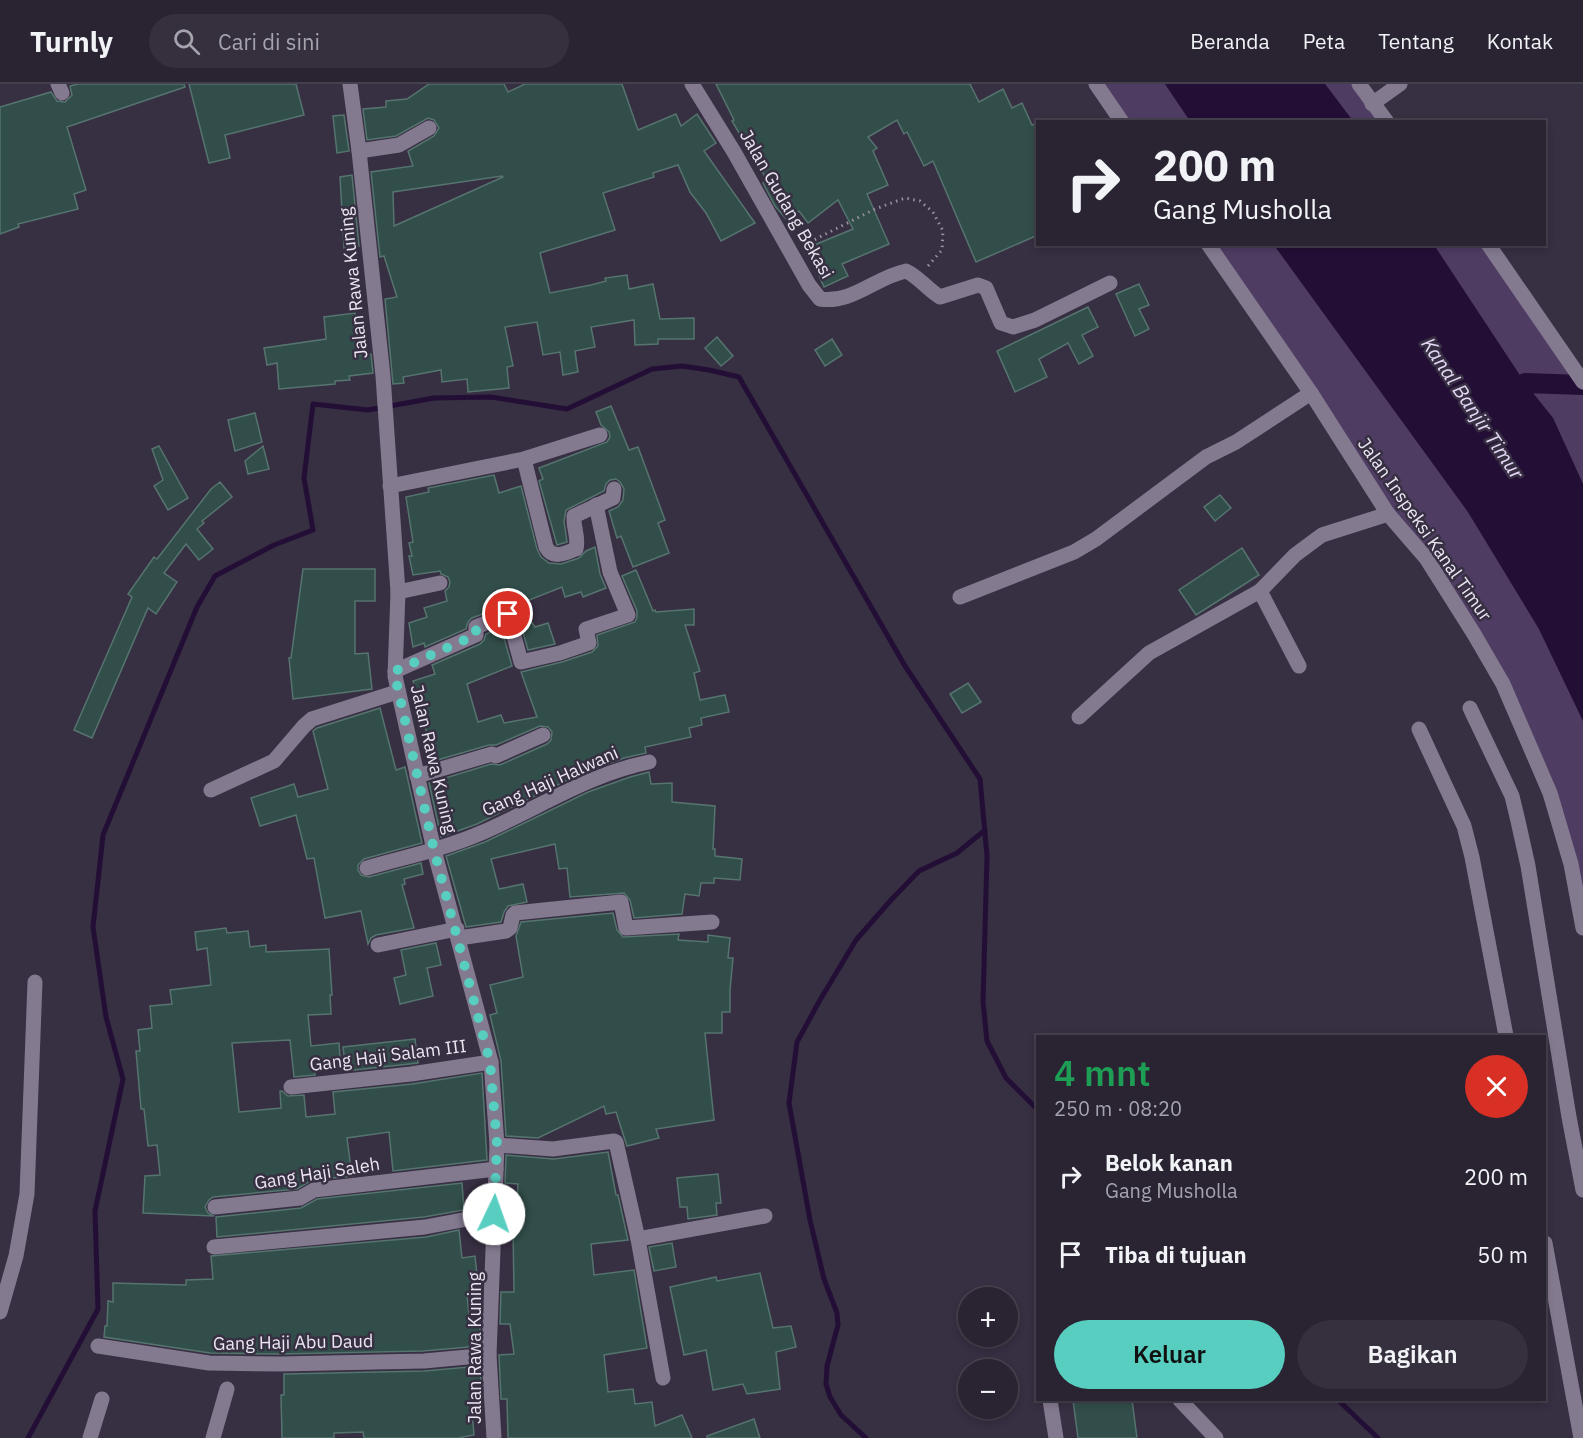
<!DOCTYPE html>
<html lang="id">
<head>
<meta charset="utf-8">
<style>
  body { margin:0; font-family:"IBM Plex Sans",sans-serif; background:#352f3e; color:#f1f3f6; height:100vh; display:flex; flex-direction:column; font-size:22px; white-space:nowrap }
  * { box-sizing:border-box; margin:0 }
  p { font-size:20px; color:#a5a4ac }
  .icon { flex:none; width:33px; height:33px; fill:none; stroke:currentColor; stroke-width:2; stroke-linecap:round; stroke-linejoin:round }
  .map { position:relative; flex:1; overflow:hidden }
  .drawer { position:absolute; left:1036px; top:951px; width:510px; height:366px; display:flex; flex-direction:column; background:#292332; border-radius:0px; box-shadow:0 3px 9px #0003,0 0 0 2px #45404d }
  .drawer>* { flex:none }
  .guide { position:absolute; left:1036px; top:36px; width:510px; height:126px; border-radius:0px; box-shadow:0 3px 9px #0003,0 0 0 2px #45404d; background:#292332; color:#f1f3f6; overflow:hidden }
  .tools { position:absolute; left:958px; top:1203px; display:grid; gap:12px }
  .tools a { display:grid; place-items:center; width:60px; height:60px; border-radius:50%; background:#292332; box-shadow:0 3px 9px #0003,0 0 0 2px #45404d; font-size:30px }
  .pin { position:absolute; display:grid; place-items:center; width:51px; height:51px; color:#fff; margin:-26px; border:3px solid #fff; border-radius:50%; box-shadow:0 2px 6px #0007 }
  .me { position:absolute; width:66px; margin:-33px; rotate:3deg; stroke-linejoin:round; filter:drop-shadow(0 0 4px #0008) }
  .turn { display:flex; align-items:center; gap:21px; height:126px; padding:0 18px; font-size:27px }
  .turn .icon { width:78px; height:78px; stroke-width:2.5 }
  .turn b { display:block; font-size:42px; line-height:51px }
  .round { display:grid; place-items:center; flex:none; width:63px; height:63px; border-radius:32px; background:#352f3e }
  .headline { display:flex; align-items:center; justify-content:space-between; height:102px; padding:0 18px }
  h1 { font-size:36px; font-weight:600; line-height:45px; color:#1e9e55 }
  .action { display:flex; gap:12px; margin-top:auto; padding:12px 18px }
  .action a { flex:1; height:69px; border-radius:36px; background:#58cec0; color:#111; font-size:24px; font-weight:600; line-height:69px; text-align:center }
  .action a+a { background:#352f3e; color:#f1f3f6 }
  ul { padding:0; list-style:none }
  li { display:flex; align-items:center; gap:18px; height:78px; padding:0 18px }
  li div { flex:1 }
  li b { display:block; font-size:22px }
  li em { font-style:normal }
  header { display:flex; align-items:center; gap:36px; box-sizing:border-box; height:84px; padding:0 30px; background:#292332; border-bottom:2px solid #45404d }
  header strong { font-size:28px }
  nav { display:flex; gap:33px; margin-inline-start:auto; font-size:21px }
  .search { width:420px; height:54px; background:#352f3e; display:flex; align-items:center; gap:15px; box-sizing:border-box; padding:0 21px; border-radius:33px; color:#a5a4ac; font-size:22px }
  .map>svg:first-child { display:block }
  .green { fill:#4f3c63 }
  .water { fill:#230f36 }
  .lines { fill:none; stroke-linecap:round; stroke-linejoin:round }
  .stream { stroke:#230f36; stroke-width:5 }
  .canal { stroke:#230f36; stroke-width:20 }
  .building { fill:#324e4a; stroke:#56746f; stroke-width:1.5; fill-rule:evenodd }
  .path { stroke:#9892a1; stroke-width:3; stroke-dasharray:1.5 4.5; stroke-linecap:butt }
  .minor { stroke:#847a90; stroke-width:15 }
  .route { stroke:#58cec0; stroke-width:10; stroke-dasharray:0 18 }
  .labels { text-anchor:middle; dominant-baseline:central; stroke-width:5; stroke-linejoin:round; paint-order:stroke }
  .street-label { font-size:18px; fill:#ebe6f2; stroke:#372f42 }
  .water-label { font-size:20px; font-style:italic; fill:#e5d8f6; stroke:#372f42 }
</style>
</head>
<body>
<header>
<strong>Turnly</strong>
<div class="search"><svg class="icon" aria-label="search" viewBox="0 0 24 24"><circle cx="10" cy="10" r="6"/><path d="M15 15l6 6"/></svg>Cari di sini</div>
<nav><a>Beranda</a><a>Peta</a><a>Tentang</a><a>Kontak</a></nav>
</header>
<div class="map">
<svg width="1583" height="1354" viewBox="0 0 1583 1354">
  <rect width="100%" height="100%" fill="#372f42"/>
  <g class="green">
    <polygon points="1096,0 1165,0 1190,37 1122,37"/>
    <polygon points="1325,0 1359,0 1387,37 1353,37"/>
    <polygon points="1208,161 1274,161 1468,428 1539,545 1583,637 1583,844 1571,780 1483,565"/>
    <polygon points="1434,161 1488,161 1583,297 1583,400 1553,334 1525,299"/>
  </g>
  <g class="water">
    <polygon points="1165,0 1325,0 1353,37 1190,37"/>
    <polygon points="1274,161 1434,161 1525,299 1553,334 1583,400 1583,637 1539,545 1468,428"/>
  </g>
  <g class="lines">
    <g class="stream">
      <polyline points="1338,1316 1378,1354"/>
      <polyline points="28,1354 98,1225 95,1127 123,995 106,933 93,843 103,751 197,523 215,492 274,461 313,446 304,394 313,320 368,326 434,314 491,313 567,325 652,285 682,282 709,286 739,293 905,582 980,695 987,772 983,918 987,957 1006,994 1038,1026"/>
      <polyline points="866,1354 841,1331 830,1313 826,1300 827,1282 838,1241 837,1229 824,1195 810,1136 789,1019 797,958 820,916 856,856 891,816 919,787 957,769 985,746"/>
    </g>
    <polyline class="canal" points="1525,299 1583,301"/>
  </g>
  <g class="building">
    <polygon points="78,0 184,0 185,3 67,43 86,106 74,110 78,125 18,140 19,143 0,150 0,23 51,8 57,17 65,18 72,11 70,2"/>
    <polygon points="189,0 296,0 304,31 225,51 230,74 209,79"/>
    <path d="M429,0H504L508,8L525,0H622L638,46L676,30L681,42L697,30L716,59L704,67L755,139L721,157L706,129L690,108L678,81L653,89L654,93L603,109L615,146L540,169L550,209L591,201L606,197L605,194L627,191L629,205L653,200L660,235L694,234V255H658V260L635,261L634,236L591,243L595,263L575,267L578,288L563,291L560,268L543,271L537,238L505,243L513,282L507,283L509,304L468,308L467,295L442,298L441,286L403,293L404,299L393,300L385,215L397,213L384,172L380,173L371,88L413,82L408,67L434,52L439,44L434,36L428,34L396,52L367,56L363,25L386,23V17L407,15ZM502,92L503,93L394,142L393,108Z"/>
    <polygon points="716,0 970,0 979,18 1003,5 1012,24 1022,19 1032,41 1038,39 1038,151 976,178 933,77 924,82 907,48 904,50 897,36 868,53 877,64 873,67 888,101 867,110 889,160 842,180 848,192 824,203 807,164 853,145 838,116 808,139 799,127 787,136 775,122 763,99 767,96 732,37 734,36"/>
    <polygon points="344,31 349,67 337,69 333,32"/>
    <polygon points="352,91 359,162 344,164 340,93"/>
    <polygon points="1139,200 1149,221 1139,225 1149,245 1135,252 1116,210"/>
    <polygon points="1088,223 1098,243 1082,251 1093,272 1079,280 1068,259 1039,275 1047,293 1015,308 997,267"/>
    <polygon points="355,229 360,271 371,270 373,289 349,292 350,296 335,297 335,300 279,305 277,279 267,281 264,264 326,255 324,233"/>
    <polygon points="717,253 733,272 721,282 705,264"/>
    <polygon points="832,255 842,271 825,282 815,266"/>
    <polygon points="611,322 629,366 638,363 665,436 658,439 669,469 633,483 621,452 617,454 609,427 618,423 623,416 624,405 620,398 616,395 610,396 606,400 604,407 566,426 564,437 567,458 557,461 539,397 543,395 539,384 607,358 610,353 609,348 601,341 596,328"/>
    <polygon points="255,329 262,358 235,367 228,336"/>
    <polygon points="159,362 188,414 168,426 154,402 163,396 152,365"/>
    <polygon points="263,362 269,385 248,390 245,377"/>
    <polygon points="494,391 499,409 521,402 537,465 541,473 549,479 561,480 579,474 586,467 595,463 600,490 606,504 583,513 581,508 565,513 562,503 519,520 535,543 548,539 555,560 528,566 517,527 514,522 509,520 472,534 468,538 466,545 425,563 424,559 413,563 409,539 427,533 424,524 447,517 445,507 449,503 450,498 448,493 441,490 440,487 413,491 409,472 412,472 409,459 413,458 406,413 429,408 428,404"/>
    <polygon points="220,398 232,413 202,437 204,439 197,445 213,465 199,476 186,460 164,489 177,498 156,530 148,524 92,654 74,646 132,513 128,510 154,473 157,475 211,405"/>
    <polygon points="1220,411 1231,424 1215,437 1204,423"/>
    <polygon points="1242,464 1259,491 1196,531 1179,506"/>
    <polygon points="303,485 375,485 375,517 355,517 355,570 368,569 372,605 293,615 289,574 291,574"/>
    <polygon points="636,486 653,527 655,526 656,528 694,525 694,541 685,541 700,587 694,589 700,616 725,611 729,628 701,634 702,641 689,644 691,653 645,663 646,669 624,674 580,690 477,740 441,753 429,699 491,680 500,681 547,660 551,656 552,648 548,643 540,642 496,661 489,661 434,677 413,597 435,590 432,581 480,560 484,556 486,550 501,543 512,582 467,600 478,638 501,631 504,639 537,633 521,588 562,578 592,568 598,562 597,551 635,538 637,533 637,527 622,492"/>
    <polygon points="968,599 981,618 962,629 950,610"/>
    <polygon points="380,624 396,686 405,683 422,759 364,775 358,781 358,786 361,791 369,793 421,779 423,790 404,795 405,800 402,801 414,844 376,851 371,854 368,860 361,827 325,834 314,774 307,775 296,731 260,742 251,714 294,700 298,713 328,705 313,647 317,644"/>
    <polygon points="649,688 651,700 672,699 672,718 715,722 713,765 715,765 715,772 742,775 740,796 714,794 714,799 701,799 699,812 685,810 682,830 634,834 630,816 624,809 570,813 567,784 559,785 555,760 491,775 499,805 523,800 527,818 508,822 504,828 501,838 466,843 446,772 485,758 588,708 630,693"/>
    <polygon points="613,829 617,846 623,853 679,850 678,856 708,858 708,851 730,854 728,874 733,874 730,906 730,928 722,928 722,949 705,949 714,1036 656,1045 659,1054 627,1062 616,1028 606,1030 604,1022 538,1054 506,1052 501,977 490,931 497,929 490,901 523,893 516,852 521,838"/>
    <polygon points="226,844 227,849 248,847 250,863 266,861 266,868 329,865 332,911 330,911 331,930 308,931 311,962 339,959 340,973 313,976 315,991 294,993 290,956 232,959 239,1028 281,1024 280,1007 282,1007 288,1012 304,1011 306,1033 335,1030 333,1008 412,1000 482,989 487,1076 393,1087 389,1048 347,1054 352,1092 312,1096 297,1105 213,1113 209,1116 205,1123 208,1129 214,1132 143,1129 145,1092 160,1091 157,1061 148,1062 144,1025 141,1025 136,967 140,967 138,946 152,944 150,922 172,920 170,906 211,901 207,864 197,866 195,848"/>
    <polygon points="436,859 441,881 427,884 433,912 400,920 394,894 406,891 401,866"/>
    <polygon points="415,955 418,979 346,987 343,963"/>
    <polygon points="608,1068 616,1111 618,1111 628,1156 591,1160 594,1191 634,1186 647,1264 604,1271 608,1308 633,1305 635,1320 652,1318 655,1342 682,1331 692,1354 508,1354 507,1315 501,1315 499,1271 514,1270 510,1240 500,1240 501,1208 514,1208 513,1144 515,1144 518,1100 505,1099 506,1071 554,1075"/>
    <polygon points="718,1090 721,1119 716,1119 717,1131 688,1135 687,1123 680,1123 677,1094"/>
    <polygon points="462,1099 464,1126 424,1133 217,1153 216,1133 301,1124 317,1115"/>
    <polygon points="459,1146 462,1174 475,1172 479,1209 467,1211 470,1241 480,1240 480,1262 423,1267 280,1270 210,1269 104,1253 105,1242 107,1242 108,1217 113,1218 113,1199 186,1201 186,1196 213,1195 211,1172 426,1153"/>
    <polygon points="672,1159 676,1183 654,1187 649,1163"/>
    <polygon points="760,1189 773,1244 791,1242 796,1263 776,1268 780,1305 747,1310 743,1300 713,1306 706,1266 684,1271 670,1203 716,1193 717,1197"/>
    <polygon points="480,1282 482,1315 471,1316 474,1351 458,1354 364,1354 363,1348 334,1349 334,1354 282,1354 281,1311 284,1311 284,1290 424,1287"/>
    <polygon points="1073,1316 1132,1316 1137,1354 1078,1354"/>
    <polygon points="754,1335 760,1354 707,1354 707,1352"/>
  </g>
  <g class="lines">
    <polyline class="path" points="804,161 875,125 905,114 920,117 933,128 943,147 942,166 928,182"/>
    <g class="minor">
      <polyline points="58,0 62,9"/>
      <polyline points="350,0 359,67 383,292 398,508 395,592 434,766 491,978 497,1061 489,1271 494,1354"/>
      <path d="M692,0L734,68L809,201L820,215C852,220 876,193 906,187C919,193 928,206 940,213L978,201L986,204L1001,239L1013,243L1035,236L1110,199"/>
      <polyline points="1096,0 1122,38"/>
      <polyline points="1359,0 1387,38"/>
      <polyline points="1372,20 1400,0"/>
      <polyline points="359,67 399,61 429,44"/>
      <polyline points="1208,160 1311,309 1388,430 1426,474 1474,550 1503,600 1550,709 1571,780 1583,844"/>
      <polyline points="1488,160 1583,298"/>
      <path d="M524,375L546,463C553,476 565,469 576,465C579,452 573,445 574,432L613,414L614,405"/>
      <polyline points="390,402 524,375 600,351"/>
      <polyline points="1260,507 1299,582"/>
      <polyline points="398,508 440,499"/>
      <polyline points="960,513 1074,468 1096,455 1206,373 1236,358 1311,309"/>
      <polyline points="395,587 476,551 476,543 508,530 521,578 560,569 589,559 586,545 628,531 610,488 596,421"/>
      <polyline points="1470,624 1512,712 1518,737 1528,782 1569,1033 1583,1106"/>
      <polyline points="1079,633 1149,569 1260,507 1295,471 1322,451 1388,430"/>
      <polyline points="1419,645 1464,742 1472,773 1506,952"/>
      <polyline points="417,692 492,670 496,672 543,651"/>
      <polyline points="211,706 274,677 304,642 312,635 397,608"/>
      <path d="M367,784C405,773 444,765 481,749C537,725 589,690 649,678"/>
      <polyline points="459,854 506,847 510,844 513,831 515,829 621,818 626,844 712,838"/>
      <polyline points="378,861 457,845"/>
      <polyline points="291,1003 411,990 491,978"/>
      <polyline points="497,1061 553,1065 614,1057 616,1058 638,1155 663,1294"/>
      <polyline points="215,1123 300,1114 314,1106 496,1085"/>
      <polyline points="638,1155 765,1132"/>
      <polyline points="1545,1159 1581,1354"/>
      <polyline points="214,1163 425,1143 494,1130"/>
      <polyline points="0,1228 16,1172 27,1110 35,898"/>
      <polyline points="98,1262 209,1279 280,1280 424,1277 489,1271"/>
      <polyline points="1050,1316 1056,1354"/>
      <polyline points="1180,1316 1216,1354"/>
      <polyline points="90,1354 102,1315"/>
      <polyline points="213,1354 227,1305"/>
    </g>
  </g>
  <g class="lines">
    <polyline class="route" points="494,1130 497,1060 490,978 434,766 395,592 395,587 476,551 476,543 508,530"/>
  </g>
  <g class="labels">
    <g class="street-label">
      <text transform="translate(787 120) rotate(60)">Jalan Gudang Bekasi</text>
      <text transform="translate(353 199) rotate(-96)">Jalan Rawa Kuning</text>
      <text transform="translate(1425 445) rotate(55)">Jalan Inspeksi Kanal Timur</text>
      <text transform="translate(434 675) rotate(77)">Jalan Rawa Kuning</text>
      <text transform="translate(550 697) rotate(-24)">Gang Haji Halwani</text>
      <text transform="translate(388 971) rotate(-7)">Gang Haji Salam III</text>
      <text transform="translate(317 1089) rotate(-9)">Gang Haji Saleh</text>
      <text transform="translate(293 1258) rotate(-1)">Gang Haji Abu Daud</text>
      <text transform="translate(474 1264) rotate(-90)">Jalan Rawa Kuning</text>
    </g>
    <g class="water-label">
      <text transform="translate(1473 324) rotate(56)">Kanal Banjir Timur</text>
    </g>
  </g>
</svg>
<div class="tools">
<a>+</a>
<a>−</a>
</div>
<div class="pin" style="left:508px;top:530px;background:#d93025"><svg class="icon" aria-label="arrive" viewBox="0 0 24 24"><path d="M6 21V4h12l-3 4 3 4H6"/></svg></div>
<svg class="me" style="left:494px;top:1130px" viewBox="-20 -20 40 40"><circle r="19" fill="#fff"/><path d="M0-13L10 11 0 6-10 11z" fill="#58cec0"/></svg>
<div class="guide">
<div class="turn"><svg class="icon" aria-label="right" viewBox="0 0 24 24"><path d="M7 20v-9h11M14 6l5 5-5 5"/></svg><div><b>200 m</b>Gang Musholla</div></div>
</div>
<section class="drawer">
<div class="headline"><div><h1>4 mnt</h1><p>250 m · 08:20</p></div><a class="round" style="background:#d93025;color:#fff"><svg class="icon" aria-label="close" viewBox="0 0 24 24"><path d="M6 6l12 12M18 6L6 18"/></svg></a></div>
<ul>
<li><svg class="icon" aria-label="right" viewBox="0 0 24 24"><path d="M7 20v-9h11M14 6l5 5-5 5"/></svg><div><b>Belok kanan</b><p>Gang Musholla</p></div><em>200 m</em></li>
<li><svg class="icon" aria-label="arrive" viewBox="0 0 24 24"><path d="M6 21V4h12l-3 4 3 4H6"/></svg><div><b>Tiba di tujuan</b></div><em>50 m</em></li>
</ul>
<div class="action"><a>Keluar</a><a>Bagikan</a></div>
</section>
</div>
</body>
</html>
